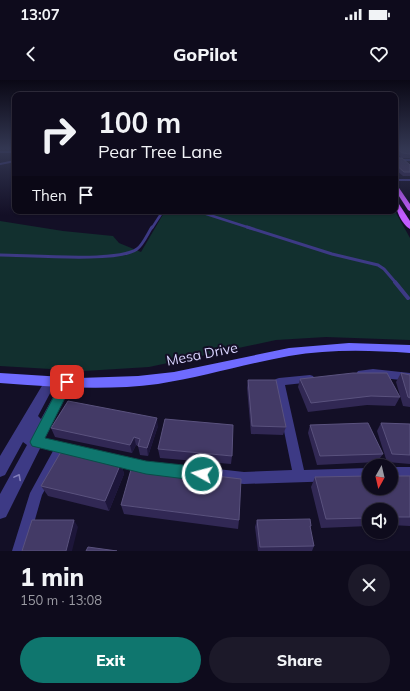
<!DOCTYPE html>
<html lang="en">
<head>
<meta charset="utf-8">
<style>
  body { margin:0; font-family:Mulish,sans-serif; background:#1c1929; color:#f1f3f6; height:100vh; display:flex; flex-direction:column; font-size:15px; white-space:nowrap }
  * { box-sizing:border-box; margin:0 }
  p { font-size:13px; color:#9b9ba3 }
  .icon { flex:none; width:22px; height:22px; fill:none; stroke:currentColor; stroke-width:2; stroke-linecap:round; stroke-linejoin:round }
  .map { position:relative; height:471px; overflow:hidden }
  .drawer { display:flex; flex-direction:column; background:#0e0b1c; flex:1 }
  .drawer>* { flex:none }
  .top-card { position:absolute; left:12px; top:12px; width:386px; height:122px; border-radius:8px; box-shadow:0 1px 3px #0004,0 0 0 1px #2e2b3b; background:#0e0b1c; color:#f1f3f6; overflow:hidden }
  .needle { width:26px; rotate:188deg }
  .buttons { position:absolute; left:362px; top:379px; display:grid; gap:8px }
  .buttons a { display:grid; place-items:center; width:36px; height:36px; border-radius:50%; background:#0e0b1c; box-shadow:0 1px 3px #0004,0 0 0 1px #2e2b3b; font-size:20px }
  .pin { position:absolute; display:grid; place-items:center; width:34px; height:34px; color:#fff; margin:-17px; border-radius:8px; box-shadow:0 2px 6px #0006 }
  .me { position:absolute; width:44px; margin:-22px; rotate:277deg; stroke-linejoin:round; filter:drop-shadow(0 0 3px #0008) }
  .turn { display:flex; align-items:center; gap:14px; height:84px; padding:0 20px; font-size:18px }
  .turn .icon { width:52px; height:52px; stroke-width:2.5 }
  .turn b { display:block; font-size:28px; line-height:34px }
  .then { display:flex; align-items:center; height:38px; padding:0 20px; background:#0003; gap:8px; font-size:15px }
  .round { display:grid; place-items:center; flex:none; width:42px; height:42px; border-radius:21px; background:#1c1929 }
  .head { display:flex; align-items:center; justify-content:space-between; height:68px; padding:0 20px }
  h1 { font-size:24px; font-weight:800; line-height:30px }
  .cta { display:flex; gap:8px; margin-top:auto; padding:8px 20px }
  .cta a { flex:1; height:46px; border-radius:24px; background:#0f766e; color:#fff; font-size:16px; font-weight:800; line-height:46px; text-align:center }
  .cta a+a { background:#1c1929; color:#f1f3f6 }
  .status { display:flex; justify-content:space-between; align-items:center; height:28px; padding:0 20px; background:#0e0b1c; direction:ltr }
  .status svg { height:11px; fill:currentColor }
  header { display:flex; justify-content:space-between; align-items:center; height:52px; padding:0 20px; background:#0e0b1c; font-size:18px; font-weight:800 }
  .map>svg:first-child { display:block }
  .green { fill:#12302f }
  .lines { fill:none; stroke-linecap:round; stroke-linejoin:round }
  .service-far3 { stroke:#3d3a85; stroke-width:2 }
  .service-far2 { stroke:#3d3a85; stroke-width:2.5 }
  .service-far1 { stroke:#3d3a85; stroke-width:3 }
  .service { stroke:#3d3a85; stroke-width:4 }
  .minor { fill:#3d3a85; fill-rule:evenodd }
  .tertiary { fill:#3d3a85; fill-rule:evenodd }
  .secondary { fill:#6f6bff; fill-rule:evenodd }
  .primary { fill:#c25bff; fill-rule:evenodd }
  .wall { fill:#312854 }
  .shaded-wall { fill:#1d163a }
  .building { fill:#433a66; stroke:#5a527e }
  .oneway { stroke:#837fbc }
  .route { fill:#0f766e; stroke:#0a4d48 }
  .labels { text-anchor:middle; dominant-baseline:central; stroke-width:4; stroke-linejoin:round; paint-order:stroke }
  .street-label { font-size:14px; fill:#d9d4ff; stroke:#130f26 }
</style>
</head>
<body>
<div class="status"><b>13:07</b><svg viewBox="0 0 49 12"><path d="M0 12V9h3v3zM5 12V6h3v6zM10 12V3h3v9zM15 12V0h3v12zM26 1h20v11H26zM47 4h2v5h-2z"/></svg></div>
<header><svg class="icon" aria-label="back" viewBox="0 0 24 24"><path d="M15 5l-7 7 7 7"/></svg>GoPilot<svg class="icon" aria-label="heart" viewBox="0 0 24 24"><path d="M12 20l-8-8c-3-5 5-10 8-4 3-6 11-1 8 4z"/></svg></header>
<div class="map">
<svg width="410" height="471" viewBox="0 0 410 471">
  <rect width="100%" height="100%" fill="#130f26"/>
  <polygon class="green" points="165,131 395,131 410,158 410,260 326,257 276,260 149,287 84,291 0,286 0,141 63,151 113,156 119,163 141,172"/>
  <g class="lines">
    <g class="service-far3">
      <polyline points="0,72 15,72"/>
      <polyline points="395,75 410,87"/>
      <polyline points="395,80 410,80"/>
      <polyline points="0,84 15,81"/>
      <polyline points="395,100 410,100"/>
    </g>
    <g class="service-far2">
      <polyline points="197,131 250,148"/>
      <polyline points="152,148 163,131"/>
    </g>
    <g class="service-far1">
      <polyline points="247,147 332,174 378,185 384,189 396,203"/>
      <path d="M0,175C27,175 118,183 137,169C143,165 148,153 152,147"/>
    </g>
    <polyline class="service" points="395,202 408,218"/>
    <g class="minor">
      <polygon points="373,289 410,293 410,301 373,297 361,298 358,297 356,294 358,291"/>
      <polygon points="310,295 313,296 315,299 313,302 285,305 304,390 369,388 369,400 244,404 146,393 64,374 42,415 26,471 12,471 30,413 53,371 32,366 30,362 32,358 36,357 146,381 244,392 292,390 274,302 276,299 279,298"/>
      <rect x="391" y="387" width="19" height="12"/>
    </g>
    <polygon class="tertiary" points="50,297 54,299 56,302 38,336 41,339 63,299 67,297 71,299 73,302 6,437 0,439 0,414 27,365 23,362 5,395 0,397 0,376 46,299"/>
    <path class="secondary" d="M349,263L410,265V273C370,270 329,269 289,276C245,284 202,297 158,304C106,311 52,307 0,303V293L79,298L138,296L174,292L289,268Z"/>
    <g class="primary">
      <polygon points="395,104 397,105 410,124 410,131 408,130 395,110"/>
      <path d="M395,120L397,121L410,141V149C402,145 395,129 395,120Z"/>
    </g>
  </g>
  <g class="wall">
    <polygon points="396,69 410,69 410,78 402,78 397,74 398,70 404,69"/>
    <polygon points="395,78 410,85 410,96 403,96 395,89"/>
    <polygon points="401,293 410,295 410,327 403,326 396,302"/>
    <polygon points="300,299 400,317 395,326 367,325 308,332 298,307"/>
    <polygon points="248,300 286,347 283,355 251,354 247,308"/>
    <polygon points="381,343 410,344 410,384 387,382 377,351"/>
    <polygon points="310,345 383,374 377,382 317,385 308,353"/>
    <polygon points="158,346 148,376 140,375 138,366 136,365 132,373 55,357 51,348"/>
    <polygon points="158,369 232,376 231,384 160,378"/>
    <polygon points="121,383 124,394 109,431 48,416 41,406"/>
    <polygon points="410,396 410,446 391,445 391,430 369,430 369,446 321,448 311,407 315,397"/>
    <polygon points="121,425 239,440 238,449 124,434"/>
    <polygon points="257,440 311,446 310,447 314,466 312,471 258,471 255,447"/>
  </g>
  <g class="shaded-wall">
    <polygon points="157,338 158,346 148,376 147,368"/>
    <polygon points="134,357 136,365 132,373 130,365"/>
    <polygon points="121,383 124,394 109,431 105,421"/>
    <polygon points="74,440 78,447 72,471 66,471"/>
  </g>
  <g class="building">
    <polygon points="405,69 410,69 410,74 403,73 398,70"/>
    <polygon points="395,78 402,78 410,85 410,92 404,92 395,84"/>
    <polygon points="353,293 387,293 400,317 371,316 311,323 300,299"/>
    <polygon points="401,293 410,295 410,318 408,317"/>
    <polygon points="248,300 276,300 286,347 252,346"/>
    <polygon points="68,321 157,338 147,368 138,366 140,359 134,357 130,365 51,348"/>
    <polygon points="165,339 233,345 232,376 158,369"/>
    <polygon points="368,343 383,374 320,376 310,345"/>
    <polygon points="381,343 410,344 410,375 392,374"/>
    <polygon points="62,370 121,383 105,421 41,406"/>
    <polygon points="132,386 241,399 239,440 121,425"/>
    <polygon points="369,396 369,408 391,408 391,396 410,396 410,437 391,437 391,430 369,430 369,438 326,439 315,397"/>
    <polygon points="310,439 311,446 310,446 314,466 260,467 257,440"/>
    <polygon points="32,440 74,440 66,471 22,471"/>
    <polygon points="88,467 117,471 86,471"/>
  </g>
  <defs><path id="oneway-chevron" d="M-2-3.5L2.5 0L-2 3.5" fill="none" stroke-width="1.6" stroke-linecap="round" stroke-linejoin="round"/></defs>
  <use class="oneway" href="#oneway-chevron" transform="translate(18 397) rotate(-62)"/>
  <linearGradient id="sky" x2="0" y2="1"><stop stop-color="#0a0815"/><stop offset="0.51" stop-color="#333752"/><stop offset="1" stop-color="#333752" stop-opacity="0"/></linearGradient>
  <rect width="410" height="135" fill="url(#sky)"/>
  <polygon class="route" points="67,298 71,299 73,302 45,358 146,381 202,387 207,389 209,394 207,399 202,401 146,394 32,366 30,362 32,358 63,299"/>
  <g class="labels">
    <g class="street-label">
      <text transform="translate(202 274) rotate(-11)">Mesa Drive</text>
    </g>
  </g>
</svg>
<div class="buttons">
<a><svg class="needle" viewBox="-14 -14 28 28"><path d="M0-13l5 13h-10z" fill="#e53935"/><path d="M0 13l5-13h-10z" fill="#9b9ba3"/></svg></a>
<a><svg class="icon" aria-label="sound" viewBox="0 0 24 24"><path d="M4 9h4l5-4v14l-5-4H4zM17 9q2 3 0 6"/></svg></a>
</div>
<div class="pin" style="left:67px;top:302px;background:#d93025"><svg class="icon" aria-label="arrive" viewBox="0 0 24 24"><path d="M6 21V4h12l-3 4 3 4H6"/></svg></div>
<svg class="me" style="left:202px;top:394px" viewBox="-20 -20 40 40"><circle r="17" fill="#0f766e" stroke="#fff" stroke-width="3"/><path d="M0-11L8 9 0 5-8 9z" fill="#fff"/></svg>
<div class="top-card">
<div class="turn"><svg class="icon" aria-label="right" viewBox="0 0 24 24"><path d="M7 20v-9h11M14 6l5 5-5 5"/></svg><div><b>100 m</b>Pear Tree Lane</div></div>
<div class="then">Then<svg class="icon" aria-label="arrive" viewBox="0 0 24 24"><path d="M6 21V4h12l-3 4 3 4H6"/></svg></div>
</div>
</div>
<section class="drawer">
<div class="head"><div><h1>1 min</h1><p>150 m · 13:08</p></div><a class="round"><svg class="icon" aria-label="close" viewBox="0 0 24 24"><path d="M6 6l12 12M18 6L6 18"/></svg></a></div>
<div class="cta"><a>Exit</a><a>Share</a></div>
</section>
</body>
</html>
